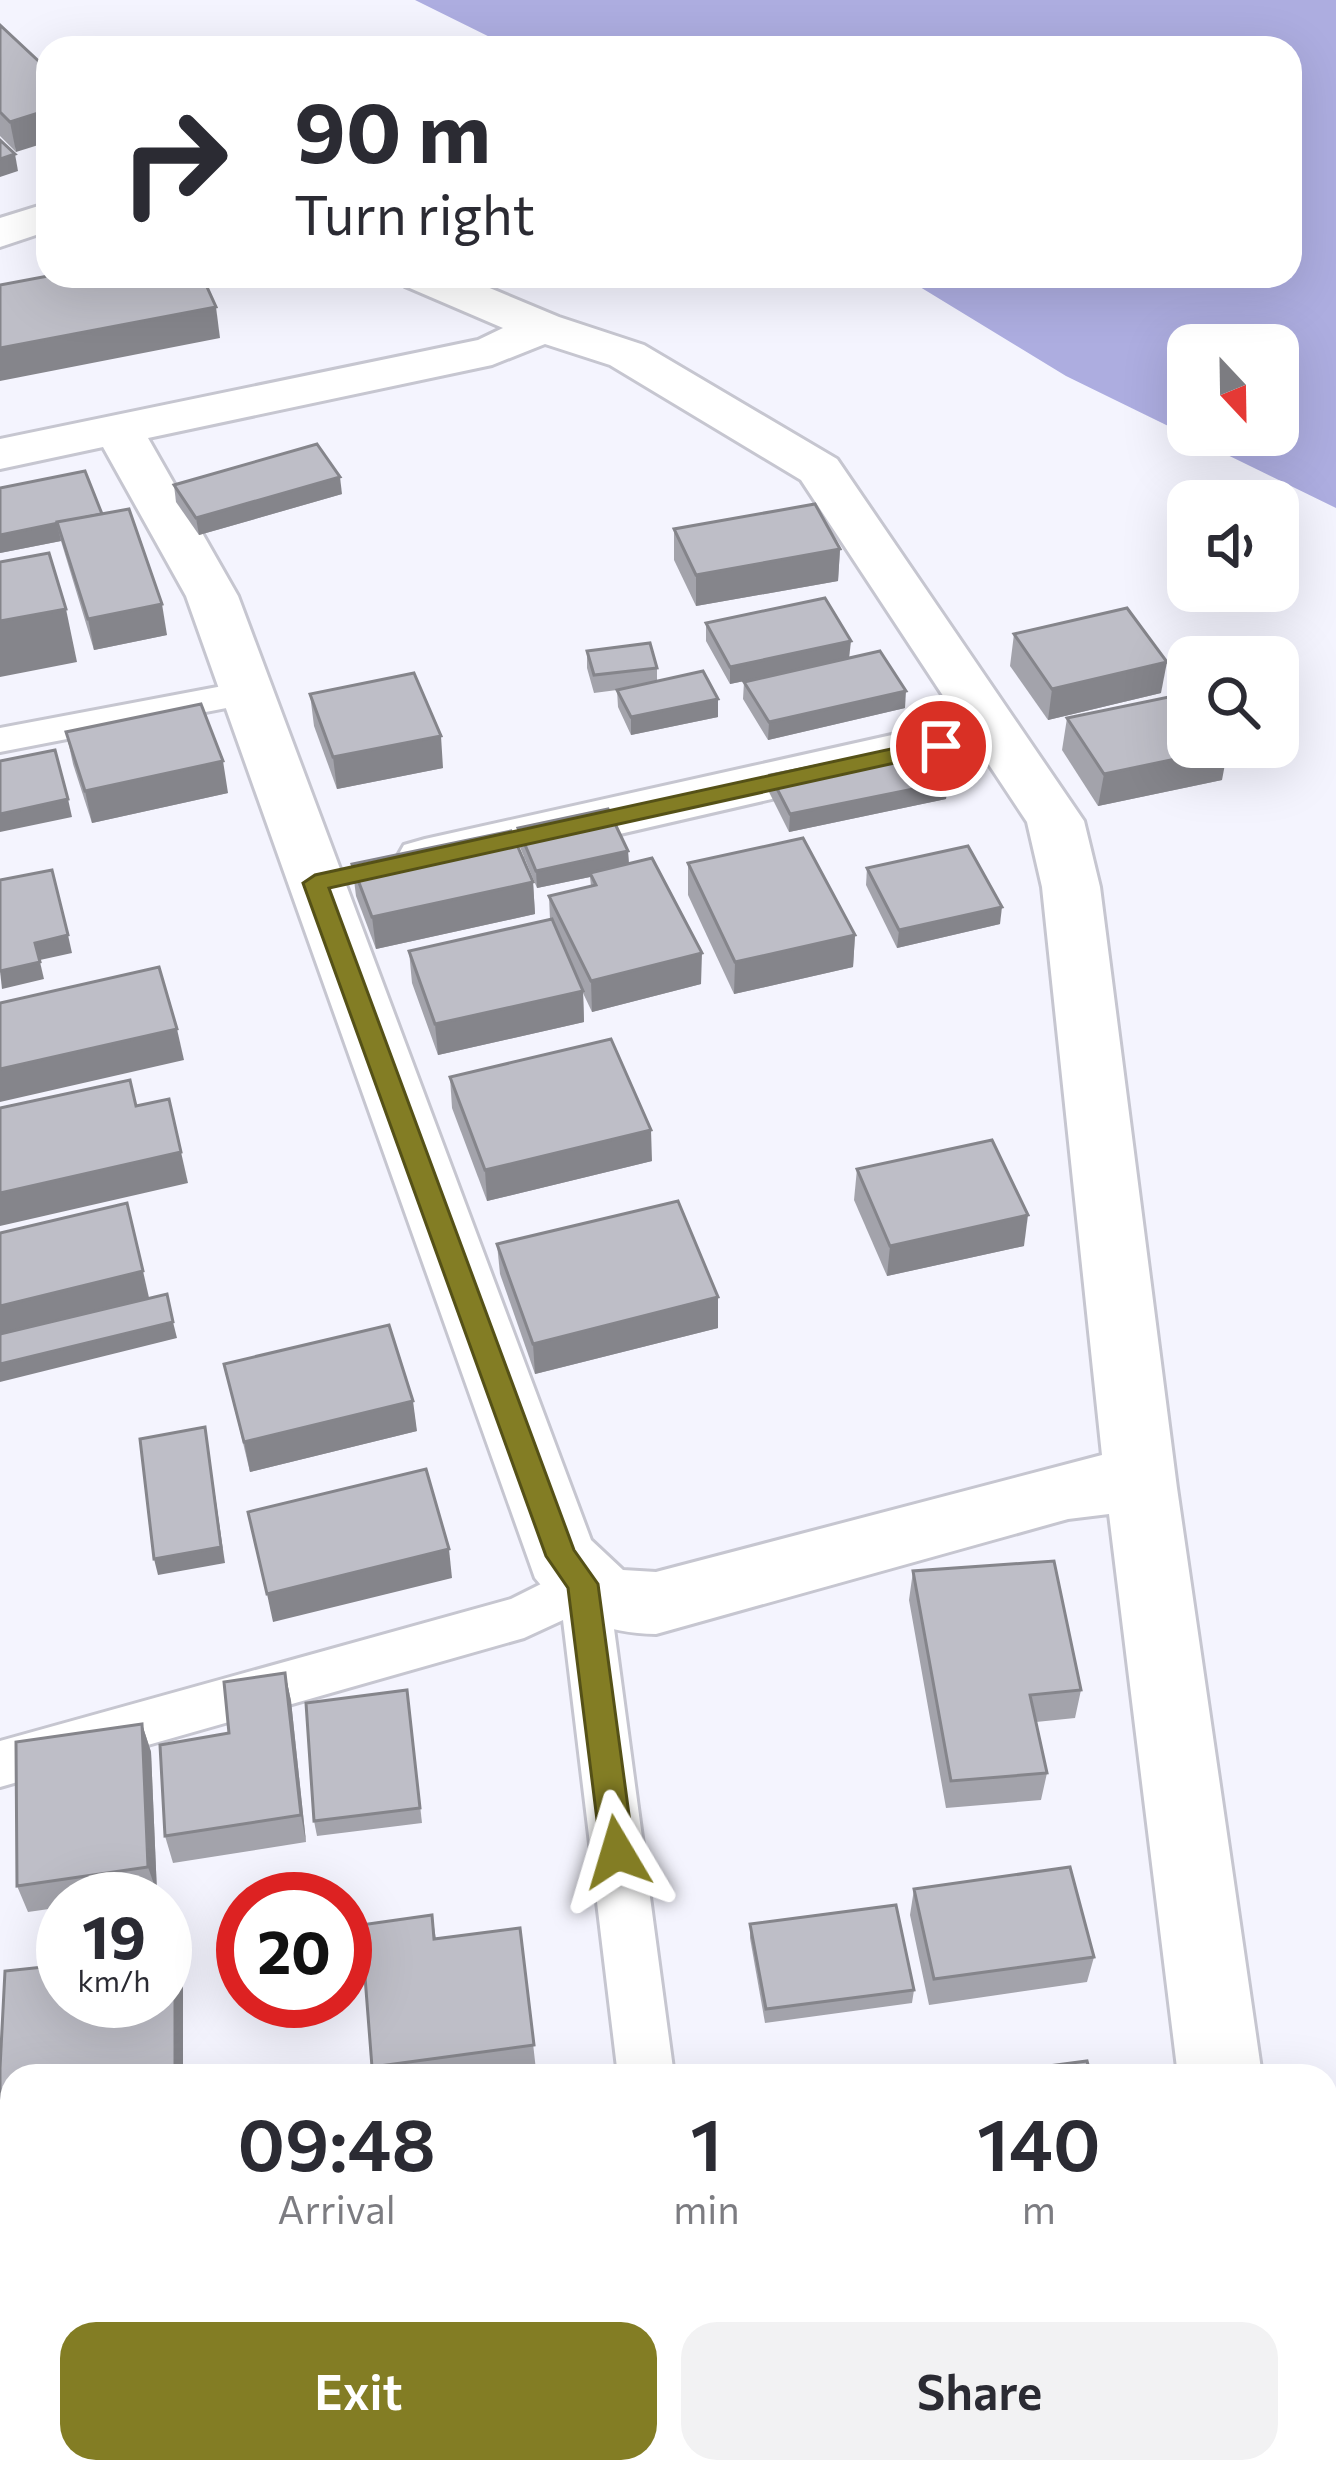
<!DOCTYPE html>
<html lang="en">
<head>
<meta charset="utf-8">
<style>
  body { margin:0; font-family:Commissioner,sans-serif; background:#f2f2f3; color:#2b2b33; height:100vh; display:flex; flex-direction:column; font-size:45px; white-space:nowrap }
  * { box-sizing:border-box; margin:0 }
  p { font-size:39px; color:#7c7c81 }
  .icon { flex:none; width:66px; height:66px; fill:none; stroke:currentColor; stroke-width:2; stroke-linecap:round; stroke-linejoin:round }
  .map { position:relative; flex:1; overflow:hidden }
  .drawer { position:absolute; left:0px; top:2064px; width:1338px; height:420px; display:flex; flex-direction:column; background:#fff; border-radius:36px 36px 0 0; box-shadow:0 12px 48px #0002 }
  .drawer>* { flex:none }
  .banner { position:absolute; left:36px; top:36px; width:1266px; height:252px; border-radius:36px; box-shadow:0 12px 48px #0002; background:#fff; color:#2b2b33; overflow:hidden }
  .needle { width:78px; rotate:158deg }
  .fabs { position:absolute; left:1167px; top:324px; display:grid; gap:24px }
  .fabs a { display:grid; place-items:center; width:132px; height:132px; border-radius:24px; background:#fff; box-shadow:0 12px 48px #0002; font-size:60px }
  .speed { position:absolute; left:36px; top:1872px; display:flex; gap:24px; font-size:60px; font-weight:700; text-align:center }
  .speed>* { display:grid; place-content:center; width:156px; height:156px; border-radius:50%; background:#fff; box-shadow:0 12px 48px #0002; line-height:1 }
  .speed small { font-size:30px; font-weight:400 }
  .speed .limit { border:18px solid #d22; background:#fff; color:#111 }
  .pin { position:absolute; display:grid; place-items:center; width:102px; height:102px; color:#fff; margin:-51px; border:6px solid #fff; border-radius:50%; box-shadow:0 3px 12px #0007 }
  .me { position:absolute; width:132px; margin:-66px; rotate:353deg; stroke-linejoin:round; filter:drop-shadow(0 0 9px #0008) }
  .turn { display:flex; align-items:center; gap:42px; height:252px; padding:0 60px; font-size:54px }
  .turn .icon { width:156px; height:156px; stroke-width:2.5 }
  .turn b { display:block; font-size:84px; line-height:102px }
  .eta { display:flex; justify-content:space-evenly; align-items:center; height:204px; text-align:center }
  .eta b { font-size:72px; font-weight:600; line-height:84px }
  .cta { display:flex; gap:24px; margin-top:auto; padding:24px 60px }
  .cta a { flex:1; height:138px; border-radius:36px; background:#837d24; color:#fff; font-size:48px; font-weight:600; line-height:138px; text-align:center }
  .cta a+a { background:#f2f2f3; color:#2b2b33 }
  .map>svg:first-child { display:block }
  .water { fill:#adade0; fill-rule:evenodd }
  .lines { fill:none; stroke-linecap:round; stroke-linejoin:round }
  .service-casing { stroke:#c6c6d0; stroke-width:6 }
  .minor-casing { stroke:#c6c6d0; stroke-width:6 }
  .service { fill:#fff; fill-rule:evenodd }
  .minor { fill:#fff; fill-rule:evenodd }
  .wall { fill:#a3a3ab }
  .shaded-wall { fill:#85858b }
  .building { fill:#bebec7; stroke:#85858b; stroke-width:3 }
  .route { fill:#837d24; stroke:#555117; stroke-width:3 }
</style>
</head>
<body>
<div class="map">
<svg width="1336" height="2484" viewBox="0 0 1336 2484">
  <rect width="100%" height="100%" fill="#f4f4fe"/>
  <path class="water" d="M415,0H1336V508L1066,376L902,276H1290V48H512ZM1188,345H1278V435H1188Z"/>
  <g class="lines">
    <g class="service-casing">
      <g id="service">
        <polygon points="244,682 257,686 263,694 257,702 0,752 0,728"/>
        <polygon points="583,1563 601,1569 608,1584 674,2076 618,2076 563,1620 524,1638 0,1787 0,1741 511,1599"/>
        <polygon points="666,2472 728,2472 729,2484 667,2484"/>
      </g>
    </g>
    <g class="minor-casing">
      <g id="minor">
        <polygon points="48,203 48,231 0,247 0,218"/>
        <path d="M398,276H461L559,317L644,345L837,459L1084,821L1100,887L1177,1488L1262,2076H1178L1109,1514L1068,1519L656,1634C605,1633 567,1618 535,1578L186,596L103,447L0,469V439L478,340L503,328L405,286ZM545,344L610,365L801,480L959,720L425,839L404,845L396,859L404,873L425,879L980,751L1027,822L1042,887L1102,1455L656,1572L623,1570L591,1540L238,596L148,438L492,365Z"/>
        <rect x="1326" y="2305" width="10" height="88"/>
        <polygon points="1226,2472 1318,2472 1320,2484 1228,2484"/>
      </g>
    </g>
    <use href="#service" class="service"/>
    <use href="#minor" class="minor"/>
  </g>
  <g class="wall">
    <polygon points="0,25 16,152 0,136"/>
    <polygon points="174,485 342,494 199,535 176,502"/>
    <polygon points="0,488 102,514 167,635 94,650 61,541 0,553"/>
    <polygon points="674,529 840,549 838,581 696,606 674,560"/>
    <polygon points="706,623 850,658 905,708 768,740 743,699 744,682 797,670 730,684 706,641"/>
    <polygon points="1014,634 1161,693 1048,720 1010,666"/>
    <polygon points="587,651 657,668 657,681 718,717 631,735 618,707 617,690 594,693 587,668"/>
    <polygon points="310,694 443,768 337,789 314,726"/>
    <polygon points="1067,718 1222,780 1098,806 1062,750"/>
    <polygon points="66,732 228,793 92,823 73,764"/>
    <polygon points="770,775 948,782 946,799 789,832 769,792"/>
    <polygon points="518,828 628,851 629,864 701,984 592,1012 583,993 584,1022 438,1055 412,983 409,951 550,920 549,896 591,886 590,877 537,888 519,845"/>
    <polygon points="688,863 855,935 853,967 734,994 688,895"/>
    <polygon points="352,864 533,882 535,914 376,949 356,896"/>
    <polygon points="867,868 1000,924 897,948 866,885"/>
    <polygon points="450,1077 652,1161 487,1201 452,1108"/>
    <polygon points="857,1169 1024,1246 887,1276 854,1200"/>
    <polygon points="497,1244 718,1328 535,1374 500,1274"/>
    <polygon points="224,1364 417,1431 250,1472"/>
    <polygon points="913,1571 1081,1690 1075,1718 1036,1722 1047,1773 1041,1800 946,1808 909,1600"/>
    <polygon points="285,1673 291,1701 306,1842 173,1863 165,1836 229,1733"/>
    <polygon points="407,1690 422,1823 317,1836 314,1821"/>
    <polygon points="142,1724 151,1752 157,1893 118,1899 63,1899 63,1907 28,1912 17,1886"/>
    <polygon points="914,1889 1094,1957 1087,1982 929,2005 910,1915"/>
    <polygon points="432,1915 436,1939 520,1928 536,2070 490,2076 374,2076 372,2067"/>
    <polygon points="750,1924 914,1990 912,2003 765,2023 750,1938"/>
    <polygon points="175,1953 183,1979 183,2076 12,2076 12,2133 9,2133 0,2114 0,2068"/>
  </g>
  <g class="shaded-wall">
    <polygon points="48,110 48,142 16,152 10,122"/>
    <polygon points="15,154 18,171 0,177 0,159"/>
    <polygon points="216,307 220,338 0,381 0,348"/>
    <polygon points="340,477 342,494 199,535 196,518"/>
    <polygon points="57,524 61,541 0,553 0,535"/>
    <polygon points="840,549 838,581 696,606 696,575"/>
    <polygon points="162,604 167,635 94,650 88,619"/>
    <polygon points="66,609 77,662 0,677 0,621"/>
    <polygon points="851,641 849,659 730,684 730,667"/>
    <polygon points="1167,662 1161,693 1048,720 1052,689"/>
    <polygon points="906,691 905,708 768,740 769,722"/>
    <polygon points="718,699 718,717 631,735 631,717"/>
    <polygon points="441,736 443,768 337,789 333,757"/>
    <polygon points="1228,748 1222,780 1098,806 1104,774"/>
    <polygon points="223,761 228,793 92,823 85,791"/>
    <polygon points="948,782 946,799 789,832 790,814"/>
    <polygon points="68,799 72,817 0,832 0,814"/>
    <polygon points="628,851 629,868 590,873 590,877 537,888 536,871"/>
    <polygon points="533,882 535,914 376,949 372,917"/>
    <polygon points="1002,907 1000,924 897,948 899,930"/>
    <polygon points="68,935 72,953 40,960 35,943"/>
    <polygon points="855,935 853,967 734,994 735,962"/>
    <polygon points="702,953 701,984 592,1012 591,981"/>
    <polygon points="40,962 44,979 2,989 0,971"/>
    <polygon points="583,991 584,1022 438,1055 435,1024"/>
    <polygon points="177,1029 184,1060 0,1102 0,1069"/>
    <polygon points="651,1130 652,1161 487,1201 485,1170"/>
    <polygon points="181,1152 188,1183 0,1226 0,1193"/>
    <polygon points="1028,1215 1024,1246 887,1276 890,1246"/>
    <polygon points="143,1271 150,1302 0,1339 0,1306"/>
    <polygon points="718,1297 718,1328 535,1374 533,1344"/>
    <polygon points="173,1322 177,1338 0,1382 0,1364"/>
    <polygon points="413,1401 417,1431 250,1472 244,1442"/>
    <polygon points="205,1427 225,1563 158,1575 154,1559"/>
    <polygon points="449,1549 452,1578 273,1622 267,1594"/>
    <polygon points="285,1673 291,1701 306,1842 301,1815"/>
    <polygon points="142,1724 151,1752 157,1893 148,1867"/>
    <polygon points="175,1953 183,1979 183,2076 175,2076"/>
  </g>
  <g class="building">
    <polygon points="0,25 48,70 48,110 10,122 0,112"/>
    <polygon points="0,140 15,154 0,159"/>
    <polygon points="48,276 202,276 216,307 0,348 0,285"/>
    <polygon points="317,444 340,477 196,518 174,485"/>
    <polygon points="85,471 102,514 0,535 0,488"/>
    <polygon points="815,504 840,549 696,575 674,529"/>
    <polygon points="129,509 162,604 88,619 57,522"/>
    <polygon points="49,553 66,609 0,621 0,562"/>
    <polygon points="825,598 851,641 730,667 706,623"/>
    <polygon points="1127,608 1167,662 1052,689 1014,634"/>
    <polygon points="650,643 657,668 594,675 587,651"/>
    <polygon points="880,651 906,691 769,722 744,682"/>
    <polygon points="703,671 718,699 631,717 617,690"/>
    <polygon points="414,673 441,736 333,757 310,694"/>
    <polygon points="1188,693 1188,747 1228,748 1104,774 1067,718"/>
    <polygon points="201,704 223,761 85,791 66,732"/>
    <polygon points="926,744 948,782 790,814 770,775"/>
    <polygon points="55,750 68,799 0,814 0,761"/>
    <polygon points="608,809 628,851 536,871 518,828"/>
    <polygon points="511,831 533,882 372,917 352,864"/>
    <polygon points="803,838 855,935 735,962 688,863"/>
    <polygon points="968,846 1002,907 899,930 867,868"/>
    <polygon points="652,858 702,953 591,981 549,896 596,885 590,873"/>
    <polygon points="52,870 68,935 35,943 40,962 0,971 0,880"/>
    <polygon points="552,919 583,991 435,1024 409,951"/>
    <polygon points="159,967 177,1029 0,1069 0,1003"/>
    <polygon points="611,1039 651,1130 485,1170 450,1077"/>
    <polygon points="130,1080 136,1106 169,1099 181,1152 0,1193 0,1108"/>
    <polygon points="992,1140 1028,1215 890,1246 857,1169"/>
    <polygon points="678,1201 718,1297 533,1344 497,1244"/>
    <polygon points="127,1203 143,1271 0,1306 0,1233"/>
    <polygon points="167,1294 173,1322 0,1364 0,1334"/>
    <polygon points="389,1325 413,1401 244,1442 224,1364"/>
    <polygon points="205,1427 221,1547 154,1559 140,1439"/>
    <polygon points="426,1469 449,1549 267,1594 248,1512"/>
    <polygon points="1054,1561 1081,1690 1030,1695 1047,1773 951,1781 913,1571"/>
    <polygon points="285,1673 301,1815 165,1836 160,1745 229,1733 224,1682"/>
    <polygon points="407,1690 420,1808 314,1821 306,1703"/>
    <polygon points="142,1724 148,1867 17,1886 16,1742"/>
    <polygon points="1070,1867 1094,1957 934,1979 914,1889"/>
    <polygon points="896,1905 914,1990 766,2009 750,1924"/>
    <polygon points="432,1915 434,1939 520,1928 534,2045 372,2067 361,1925"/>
    <polygon points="175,1953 175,2076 12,2076 12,2108 0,2109 0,2068 5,1971 63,1965 63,2001 165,2001 165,1954"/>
    <polygon points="1087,2061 1091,2076 972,2076"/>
    <polygon points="555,2472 596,2472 598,2484 493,2484"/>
    <polygon points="847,2472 959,2472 961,2484 849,2484"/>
  </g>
  <polygon class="route" points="941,738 952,746 949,751 329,888 574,1550 598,1584 634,1852 629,1863 617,1867 606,1863 601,1852 568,1588 546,1556 303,883 315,875"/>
</svg>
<div class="fabs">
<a><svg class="needle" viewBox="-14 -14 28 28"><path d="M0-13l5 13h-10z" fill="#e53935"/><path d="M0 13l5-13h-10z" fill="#7c7c81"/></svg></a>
<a><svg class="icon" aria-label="sound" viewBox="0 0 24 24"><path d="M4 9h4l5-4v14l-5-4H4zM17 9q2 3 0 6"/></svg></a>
<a><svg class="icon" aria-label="search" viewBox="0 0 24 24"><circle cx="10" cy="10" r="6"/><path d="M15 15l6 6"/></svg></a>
</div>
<div class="speed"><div>19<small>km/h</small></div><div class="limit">20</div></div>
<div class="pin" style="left:941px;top:746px;background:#d93025"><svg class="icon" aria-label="arrive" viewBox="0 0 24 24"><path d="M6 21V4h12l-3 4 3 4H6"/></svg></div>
<svg class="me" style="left:617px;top:1852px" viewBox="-20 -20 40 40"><path d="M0-17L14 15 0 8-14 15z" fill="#837d24" stroke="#fff" stroke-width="4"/></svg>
<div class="banner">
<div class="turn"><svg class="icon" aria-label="right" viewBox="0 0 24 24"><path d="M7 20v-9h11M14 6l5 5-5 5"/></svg><div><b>90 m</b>Turn right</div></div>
</div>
<section class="drawer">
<div class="eta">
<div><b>09:48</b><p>Arrival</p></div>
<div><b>1</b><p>min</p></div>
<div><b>140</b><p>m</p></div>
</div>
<div class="cta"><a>Exit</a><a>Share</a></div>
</section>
</div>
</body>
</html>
